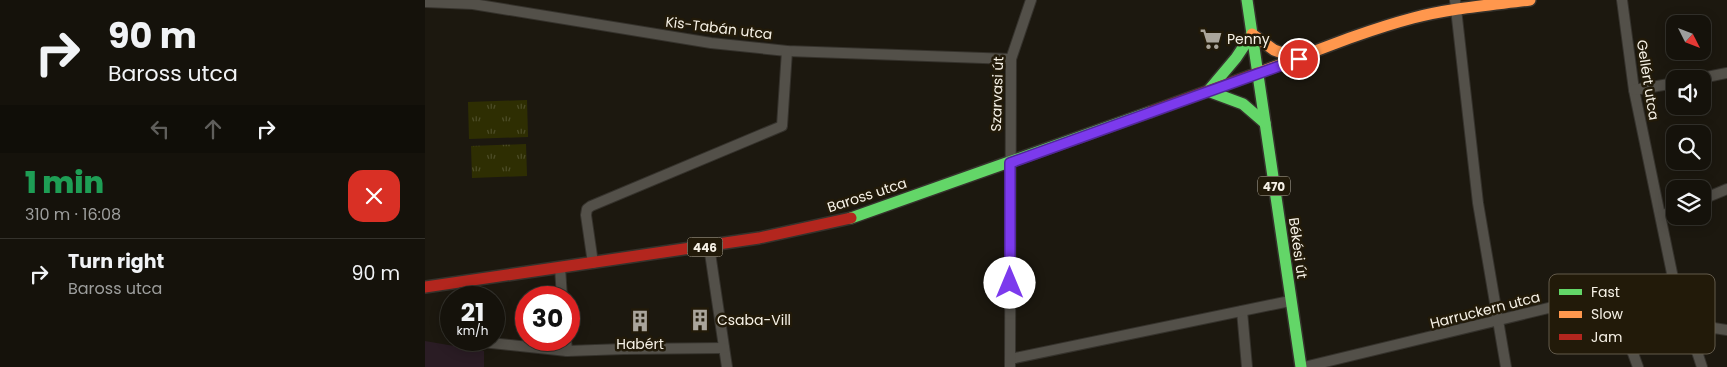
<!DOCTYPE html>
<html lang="en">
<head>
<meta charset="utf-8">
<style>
  body { margin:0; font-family:Poppins,sans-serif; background:#222019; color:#f1f3f6; height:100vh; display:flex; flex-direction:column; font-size:19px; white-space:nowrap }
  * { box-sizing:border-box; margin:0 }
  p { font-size:16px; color:#9d9e9d }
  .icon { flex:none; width:28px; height:28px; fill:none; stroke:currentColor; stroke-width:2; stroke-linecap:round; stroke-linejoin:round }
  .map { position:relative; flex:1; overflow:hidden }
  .drawer { display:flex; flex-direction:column; background:#15120b; width:425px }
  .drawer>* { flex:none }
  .guide { background:#15120b; color:#f1f3f6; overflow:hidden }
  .needle { width:32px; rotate:132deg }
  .fabs { position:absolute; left:1241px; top:15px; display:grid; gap:10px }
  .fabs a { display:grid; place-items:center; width:45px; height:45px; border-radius:10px; background:#15120b; box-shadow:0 2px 12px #0003,0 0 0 1px #34322c; font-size:25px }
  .speed { position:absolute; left:15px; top:286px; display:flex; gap:10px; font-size:25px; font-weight:700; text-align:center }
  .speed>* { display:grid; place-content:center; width:65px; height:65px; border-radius:50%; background:#15120b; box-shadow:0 2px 12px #0003,0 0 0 1px #34322c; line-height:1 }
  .speed small { font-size:12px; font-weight:400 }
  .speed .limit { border:8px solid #d22; background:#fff; color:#111 }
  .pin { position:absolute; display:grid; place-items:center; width:42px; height:42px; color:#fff; margin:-21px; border:2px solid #fff; border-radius:50%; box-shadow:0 1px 5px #0007 }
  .me { position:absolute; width:55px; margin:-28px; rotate:0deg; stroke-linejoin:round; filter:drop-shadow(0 0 4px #0008) }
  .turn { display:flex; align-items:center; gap:18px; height:105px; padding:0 25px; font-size:22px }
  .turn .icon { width:65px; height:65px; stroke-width:2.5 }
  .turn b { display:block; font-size:35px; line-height:42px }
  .lanes { display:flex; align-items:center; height:48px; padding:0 25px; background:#0003; justify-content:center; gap:25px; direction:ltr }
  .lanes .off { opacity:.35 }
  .round { display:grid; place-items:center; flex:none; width:52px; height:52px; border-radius:15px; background:#222019 }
  .head { display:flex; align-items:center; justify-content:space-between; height:85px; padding:0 25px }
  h1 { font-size:30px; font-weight:800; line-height:38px; color:#1e9e55 }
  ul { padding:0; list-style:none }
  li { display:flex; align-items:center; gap:15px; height:70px; padding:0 25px; border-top:1px solid #34322c }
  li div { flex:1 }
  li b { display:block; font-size:19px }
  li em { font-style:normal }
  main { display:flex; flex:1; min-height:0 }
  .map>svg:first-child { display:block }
  .education { fill:#2a1c24 }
  .grass { fill:url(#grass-tufts) }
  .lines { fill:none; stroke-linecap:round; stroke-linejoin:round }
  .street-casing { stroke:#35322c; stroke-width:12 }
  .fast-casing { stroke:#35322c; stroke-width:14 }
  .slow-casing { stroke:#35322c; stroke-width:14 }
  .jam-casing { stroke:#35322c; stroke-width:14 }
  .street { stroke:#535049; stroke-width:10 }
  .fast { stroke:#63d668; stroke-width:11 }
  .slow { stroke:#ff974d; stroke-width:11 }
  .jam { stroke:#b3261e; stroke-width:11 }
  .route-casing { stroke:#51269a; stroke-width:12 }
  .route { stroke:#7c3aed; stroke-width:9 }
  .labels { text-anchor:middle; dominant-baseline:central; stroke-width:5; stroke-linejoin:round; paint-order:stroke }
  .shield { fill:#221a09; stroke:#b6b0a4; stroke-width:1 }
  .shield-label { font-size:12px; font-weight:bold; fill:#f6f1e6 }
  .street-label { font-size:14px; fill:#f6f1e6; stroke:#221a09 }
  .poi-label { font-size:14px; fill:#f6f1e6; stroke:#221a09; text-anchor:start }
  .key { fill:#221a09; stroke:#625a4b; stroke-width:1 }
  .key-label { font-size:14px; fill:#f6f1e6 }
</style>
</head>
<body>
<main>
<section class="drawer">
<div class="guide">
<div class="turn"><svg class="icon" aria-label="right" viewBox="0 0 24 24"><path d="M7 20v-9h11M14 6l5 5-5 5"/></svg><div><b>90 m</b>Baross utca</div></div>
<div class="lanes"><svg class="icon off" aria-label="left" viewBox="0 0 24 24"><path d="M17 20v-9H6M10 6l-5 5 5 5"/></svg><svg class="icon off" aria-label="ahead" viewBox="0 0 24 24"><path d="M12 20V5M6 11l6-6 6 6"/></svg><svg class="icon" aria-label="right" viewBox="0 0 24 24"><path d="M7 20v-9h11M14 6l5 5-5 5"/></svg></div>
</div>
<div class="head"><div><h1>1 min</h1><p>310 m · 16:08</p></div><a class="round" style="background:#d93025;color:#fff"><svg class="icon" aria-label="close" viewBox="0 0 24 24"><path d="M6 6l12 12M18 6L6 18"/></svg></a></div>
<ul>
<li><svg class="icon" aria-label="right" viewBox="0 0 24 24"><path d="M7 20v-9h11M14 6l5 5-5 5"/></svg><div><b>Turn right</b><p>Baross utca</p></div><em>90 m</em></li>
</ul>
</section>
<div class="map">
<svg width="1302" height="367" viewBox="0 0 1302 367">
  <defs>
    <pattern id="grass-tufts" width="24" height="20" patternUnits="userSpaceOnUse" patternTransform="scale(1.25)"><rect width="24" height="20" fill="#2e2e02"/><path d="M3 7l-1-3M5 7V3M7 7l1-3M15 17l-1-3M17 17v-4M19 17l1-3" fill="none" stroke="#4d4d27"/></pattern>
  </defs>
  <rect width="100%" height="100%" fill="#1c180f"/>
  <polygon class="education" points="0,341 59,351 59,367 0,367"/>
  <g class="grass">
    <polygon points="102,100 103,137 44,139 43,102"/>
    <polygon points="101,144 102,176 47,178 46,146"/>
  </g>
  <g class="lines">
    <g class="street-casing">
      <g id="street">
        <polyline points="1030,0 1053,203 1081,367"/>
        <polyline points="1197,0 1209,90 1248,278 1277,367"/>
        <polyline points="0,2 48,4 286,43 362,51 586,59"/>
        <polyline points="1272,79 1302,73"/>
        <polyline points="1209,90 1250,83"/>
        <polyline points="1278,199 1302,189"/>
        <polyline points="1236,216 1250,210"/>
        <polyline points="284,246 302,367"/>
        <polyline points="168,263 161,215 162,209 166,206 357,126 362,51"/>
        <polyline points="135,267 137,298"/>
        <polyline points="1186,293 1213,367"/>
        <polyline points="817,311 822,367"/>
        <polyline points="1264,324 1302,330"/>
        <polyline points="38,340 142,351"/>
        <polyline points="141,340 142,351 199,349 299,348"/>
        <polyline points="585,359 865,301"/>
        <polyline points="585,367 586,59 606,0"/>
        <polyline points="879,367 1248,278"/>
      </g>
    </g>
    <g class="fast-casing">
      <g id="fast">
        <polyline points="822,0 876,367"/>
        <polyline points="784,90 811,58 827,34"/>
        <polyline points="783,91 818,104 840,123"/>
        <polyline points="426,218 725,112"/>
      </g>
    </g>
    <g class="slow-casing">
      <g id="slow">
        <polyline points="827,34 849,50 874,59"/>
        <path d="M833,73C884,54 935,32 988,18C1026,8 1066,5 1105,0"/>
      </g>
    </g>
    <g class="jam-casing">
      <g id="jam">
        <polyline points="725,112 833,73"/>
        <polyline points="0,287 334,238 426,218"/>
      </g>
    </g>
    <use href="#street" class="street"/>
    <use href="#fast" class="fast"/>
    <use href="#slow" class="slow"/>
    <use href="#jam" class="jam"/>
  </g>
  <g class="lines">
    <g class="route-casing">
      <polyline id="route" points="585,283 585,163 874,59"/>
    </g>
    <use href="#route" class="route"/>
  </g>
  <defs>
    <g id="supermarket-bare" transform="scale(1.725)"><path d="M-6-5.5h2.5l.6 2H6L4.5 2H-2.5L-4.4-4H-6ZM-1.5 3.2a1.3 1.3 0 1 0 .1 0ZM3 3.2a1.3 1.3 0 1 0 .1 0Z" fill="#aaa59b" stroke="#221a09" stroke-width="2.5" paint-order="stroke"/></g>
    <g id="building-bare" transform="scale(1.725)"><path d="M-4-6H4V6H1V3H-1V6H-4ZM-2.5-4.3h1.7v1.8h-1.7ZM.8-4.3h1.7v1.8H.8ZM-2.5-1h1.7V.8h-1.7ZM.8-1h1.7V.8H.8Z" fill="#aaa59b" stroke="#221a09" stroke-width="2.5" paint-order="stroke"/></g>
  </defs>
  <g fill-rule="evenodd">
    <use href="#supermarket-bare" x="786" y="39"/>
    <use href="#building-bare" x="275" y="320"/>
    <use href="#building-bare" x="215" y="321"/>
  </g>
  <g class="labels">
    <g class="shield">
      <rect x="833" y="176.5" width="32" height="19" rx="4"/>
      <rect x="262.5" y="237.5" width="35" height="19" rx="4"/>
    </g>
    <g class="shield-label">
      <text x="849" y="186">470</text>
      <text x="280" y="247">446</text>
    </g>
    <g class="street-label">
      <text transform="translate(294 28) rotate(7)">Kis-Tabán utca</text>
      <text transform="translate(1223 80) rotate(81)">Gellért utca</text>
      <text transform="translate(572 94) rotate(-88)">Szarvasi út</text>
      <text transform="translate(442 195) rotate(-18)">Baross utca</text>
      <text transform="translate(873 248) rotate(82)">Békési út</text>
      <text transform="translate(1060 310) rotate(-14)">Harruckern utca</text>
    </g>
    <g class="poi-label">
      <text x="802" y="39">Penny</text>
      <text x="292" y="320">Csaba-Vill</text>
      <text x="215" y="344" text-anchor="middle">Habért</text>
    </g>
  </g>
  <rect x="1124" y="274" width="166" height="80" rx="8" class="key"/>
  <rect x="1134" y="289" width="23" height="6" fill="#63d668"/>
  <rect x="1134" y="311" width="23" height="7" fill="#ff974d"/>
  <rect x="1134" y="334" width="23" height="6" fill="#b3261e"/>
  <g class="key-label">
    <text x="1166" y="297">Fast</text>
    <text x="1166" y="319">Slow</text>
    <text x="1166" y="342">Jam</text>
  </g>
</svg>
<div class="fabs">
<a><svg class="needle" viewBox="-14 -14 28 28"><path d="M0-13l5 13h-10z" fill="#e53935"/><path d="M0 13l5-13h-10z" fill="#9d9e9d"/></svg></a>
<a><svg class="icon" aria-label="sound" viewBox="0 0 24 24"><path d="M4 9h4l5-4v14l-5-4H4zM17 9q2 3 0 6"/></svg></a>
<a><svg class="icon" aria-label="search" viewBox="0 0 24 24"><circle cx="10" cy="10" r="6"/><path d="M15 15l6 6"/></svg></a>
<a><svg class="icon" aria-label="layers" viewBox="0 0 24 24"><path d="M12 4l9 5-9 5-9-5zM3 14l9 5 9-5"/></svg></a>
</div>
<div class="speed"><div>21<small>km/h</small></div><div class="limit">30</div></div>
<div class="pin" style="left:874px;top:59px;background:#d93025"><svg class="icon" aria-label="arrive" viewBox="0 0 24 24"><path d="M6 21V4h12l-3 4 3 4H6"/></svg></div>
<svg class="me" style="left:585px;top:283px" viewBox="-20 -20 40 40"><circle r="19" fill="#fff"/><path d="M0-13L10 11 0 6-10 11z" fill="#7c3aed"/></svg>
</div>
</main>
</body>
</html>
